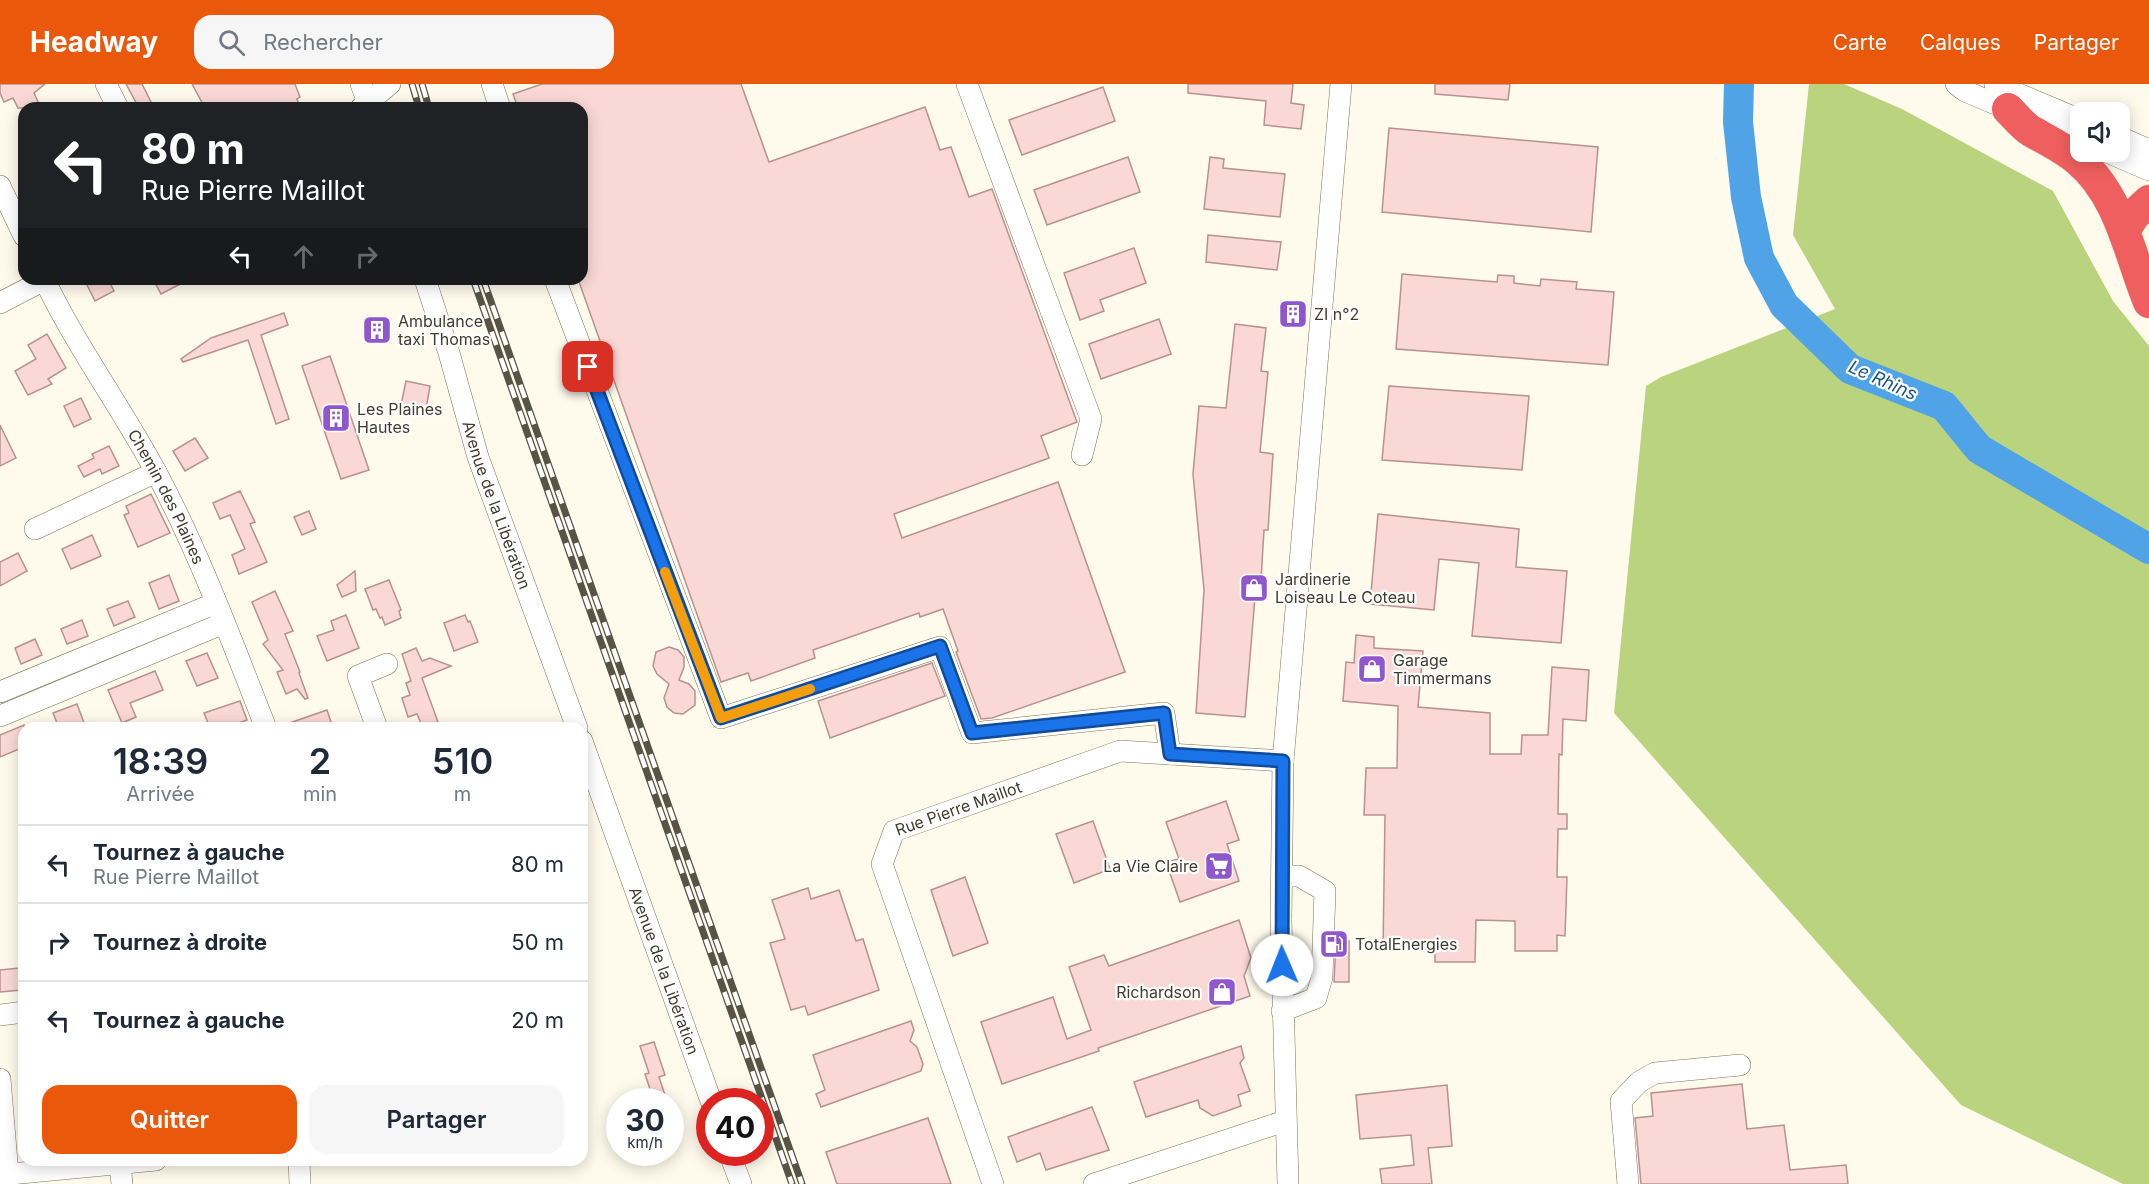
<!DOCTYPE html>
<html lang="fr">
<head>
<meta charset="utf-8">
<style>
  body { margin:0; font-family:Inter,sans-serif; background:#f6f6f7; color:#1f2937; height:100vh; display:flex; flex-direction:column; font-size:22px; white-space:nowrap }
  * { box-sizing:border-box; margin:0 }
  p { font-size:20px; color:#747a83 }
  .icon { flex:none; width:33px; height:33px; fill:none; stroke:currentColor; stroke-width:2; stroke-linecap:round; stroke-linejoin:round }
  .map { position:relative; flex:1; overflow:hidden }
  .details { position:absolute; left:18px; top:638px; width:570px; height:444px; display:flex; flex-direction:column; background:#fff; border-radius:18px; box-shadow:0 3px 15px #0003 }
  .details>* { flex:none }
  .hud { position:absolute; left:18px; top:18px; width:570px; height:183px; border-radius:18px; box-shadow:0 3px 15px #0003; background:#202124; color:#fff; overflow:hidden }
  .fabs { position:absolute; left:2070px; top:18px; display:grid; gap:12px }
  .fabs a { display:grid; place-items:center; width:60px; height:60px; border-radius:12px; background:#fff; box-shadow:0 3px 15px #0003; font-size:30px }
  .speed { position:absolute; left:606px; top:1004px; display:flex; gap:12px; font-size:30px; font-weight:700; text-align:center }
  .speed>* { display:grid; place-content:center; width:78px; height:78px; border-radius:50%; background:#fff; box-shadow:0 3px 15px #0003; line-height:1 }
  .speed small { font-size:15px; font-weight:400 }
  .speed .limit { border:9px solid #d22; background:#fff; color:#111 }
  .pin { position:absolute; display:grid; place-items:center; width:51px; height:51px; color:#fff; margin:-26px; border-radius:12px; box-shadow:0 3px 9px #0006 }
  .me { position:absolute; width:66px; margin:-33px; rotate:359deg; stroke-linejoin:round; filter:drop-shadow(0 0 4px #0008) }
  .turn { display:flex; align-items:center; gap:21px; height:126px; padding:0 24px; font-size:27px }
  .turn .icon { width:78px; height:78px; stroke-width:2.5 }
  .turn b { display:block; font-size:42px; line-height:51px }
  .lanes { display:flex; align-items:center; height:57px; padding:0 24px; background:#0003; justify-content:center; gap:30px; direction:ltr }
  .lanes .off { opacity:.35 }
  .eta { display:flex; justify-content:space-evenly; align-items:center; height:102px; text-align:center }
  .eta b { font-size:36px; font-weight:600; line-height:42px }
  .action { display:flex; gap:12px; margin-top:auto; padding:12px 24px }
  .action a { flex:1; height:69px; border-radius:18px; background:#ea580c; color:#fff; font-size:24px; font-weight:600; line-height:69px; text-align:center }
  .action a+a { background:#f6f6f7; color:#1f2937 }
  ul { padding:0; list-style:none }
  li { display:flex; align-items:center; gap:18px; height:78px; padding:0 24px; border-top:2px solid #e0e1e3 }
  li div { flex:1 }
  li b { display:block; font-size:22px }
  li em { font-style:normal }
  header { display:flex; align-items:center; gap:36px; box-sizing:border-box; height:84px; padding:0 30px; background:#ea580c; color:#fff }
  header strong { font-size:28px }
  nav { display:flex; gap:33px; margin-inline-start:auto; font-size:21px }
  .search { width:420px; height:54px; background:#f6f6f7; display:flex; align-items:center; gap:15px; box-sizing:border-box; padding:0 21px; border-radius:18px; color:#747a83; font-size:22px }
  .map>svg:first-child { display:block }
  .green { fill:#b9d37f }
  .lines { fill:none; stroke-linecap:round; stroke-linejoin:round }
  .river { stroke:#50a3e7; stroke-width:30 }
  .building { fill:#fad8d5; stroke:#b8928f; stroke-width:1.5 }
  .minor-casing { stroke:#7e7355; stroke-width:22 }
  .highway-casing { stroke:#d9d8d5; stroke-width:33 }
  .minor { stroke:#fff; stroke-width:21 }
  .highway { stroke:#f05f5f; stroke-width:32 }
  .rail-casing { stroke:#575345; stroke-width:7 }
  .rail { stroke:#fff; stroke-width:4.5; stroke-dasharray:14; stroke-linecap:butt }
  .route-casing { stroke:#114b97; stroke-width:15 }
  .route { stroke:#1a73e8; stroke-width:10 }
  .slow { stroke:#f59e0b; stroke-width:10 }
  .labels { text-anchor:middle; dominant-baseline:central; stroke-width:4.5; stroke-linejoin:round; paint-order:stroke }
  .poi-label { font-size:16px; fill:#403c2e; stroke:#fff; text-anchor:start }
  .street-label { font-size:16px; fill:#403c2e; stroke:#fff }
  .water-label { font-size:18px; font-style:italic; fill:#1c5784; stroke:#fff }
</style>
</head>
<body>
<header>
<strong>Headway</strong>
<div class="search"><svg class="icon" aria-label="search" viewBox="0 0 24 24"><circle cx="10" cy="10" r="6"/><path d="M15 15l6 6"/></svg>Rechercher</div>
<nav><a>Carte</a><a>Calques</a><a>Partager</a></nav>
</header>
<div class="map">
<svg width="2149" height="1100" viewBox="0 0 2149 1100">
  <rect width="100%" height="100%" fill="#fefaec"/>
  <polygon class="green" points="1809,0 1844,0 1902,25 2053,107 2113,217 2149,262 2149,1100 2123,1100 1961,1021 1614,629 1646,302 1661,293 1835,225 1793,151"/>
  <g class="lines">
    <polyline class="river" points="1739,0 1738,38 1746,113 1759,174 1784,221 1850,285 1944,322 1979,365 2149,465"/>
  </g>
  <g class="building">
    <polygon points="0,0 45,0 34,9 41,24 18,24 13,14 4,18 0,9"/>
    <polygon points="126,0 142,0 154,24 139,24"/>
    <polygon points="192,0 295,0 300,13 297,15 300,24 205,24"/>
    <polygon points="542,0 741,0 769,78 925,23 940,66 951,63 969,113 992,105 1077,338 1041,352 1049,374 894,430 902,454 1058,398 1125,588 992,634 981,635 956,568 958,567 943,525 920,533 919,529 813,566 815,574 751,597 748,589 721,598 578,195 582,195 582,24 518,24 513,10"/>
    <polygon points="1188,0 1293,0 1291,19 1304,21 1301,45 1264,41 1266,17 1188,9"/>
    <polygon points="1435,0 1510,0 1508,16 1435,10"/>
    <polygon points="1103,3 1115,37 1022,71 1009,36"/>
    <polygon points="1389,44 1598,63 1591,148 1382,128"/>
    <polygon points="1128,73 1140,108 1047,141 1034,106"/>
    <polygon points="1210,73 1224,75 1223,84 1285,90 1280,133 1204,125"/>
    <polygon points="1208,151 1281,158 1277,186 1206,178"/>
    <polygon points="1134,164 1146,199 1100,216 1104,227 1080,236 1064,189"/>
    <polygon points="1402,190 1497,198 1498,191 1514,192 1514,199 1540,202 1541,195 1577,198 1576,205 1614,208 1608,281 1396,265"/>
    <polygon points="84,195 108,195 114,207 95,217"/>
    <polygon points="153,195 190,195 161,210"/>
    <polygon points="284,229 288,241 261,251 289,335 276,340 248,256 183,278 181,275 211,254"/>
    <polygon points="1159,235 1171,270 1101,295 1089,260"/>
    <polygon points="381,236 386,251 374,255 369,240"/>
    <polygon points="1235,240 1266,244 1261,287 1268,288 1260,368 1273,370 1268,446 1264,446 1260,513 1255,513 1245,633 1196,629 1204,506 1193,390 1199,322 1226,324"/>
    <polygon points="47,250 66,284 48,295 52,300 28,311 15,287 36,275 28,261"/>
    <polygon points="330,272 369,386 341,395 302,282"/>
    <polygon points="406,297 430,302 425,331 400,326"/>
    <polygon points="1389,302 1529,312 1522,386 1382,376"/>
    <polygon points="81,314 91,335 74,343 64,322"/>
    <polygon points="0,341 16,374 0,382"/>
    <polygon points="195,354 208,374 185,387 173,367"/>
    <polygon points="109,362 119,382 102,390 100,385 84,393 78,382 94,374 92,370"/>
    <polygon points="240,407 255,438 250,440 267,478 239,490 232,471 245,465 230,431 220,435 213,419"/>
    <polygon points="151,410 170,449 138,463 124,431 129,429 126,422"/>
    <polygon points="309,427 316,445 302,451 294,433"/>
    <polygon points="1378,430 1519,445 1516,483 1567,487 1561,559 1472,552 1479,479 1439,475 1434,526 1370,520"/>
    <polygon points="92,451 101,472 71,485 62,465"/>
    <polygon points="18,469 27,487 0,502 0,478"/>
    <polygon points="355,487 356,507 342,513 337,501"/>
    <polygon points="169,491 179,517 159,525 149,499"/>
    <polygon points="389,496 401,526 399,527 401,534 385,541 382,533 380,534 376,525 373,526 365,505"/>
    <polygon points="275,507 293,547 285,550 300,588 299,589 308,614 305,615 297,605 286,610 277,588 283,586 263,560 268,556 252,518"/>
    <polygon points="128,517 135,533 114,542 107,525"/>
    <polygon points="346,531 359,564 327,577 317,552 334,546 331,537"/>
    <polygon points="465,531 468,538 470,537 478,558 454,567 444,539"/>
    <polygon points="82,536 88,552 67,560 61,545"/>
    <polygon points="1356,551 1374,553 1374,564 1423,567 1418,623 1490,629 1490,670 1521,670 1522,651 1548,651 1552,583 1589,586 1586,637 1563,635 1562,671 1559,670 1558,730 1567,730 1567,745 1558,745 1557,793 1567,793 1565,852 1557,851 1557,867 1515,867 1515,837 1476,836 1475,878 1435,878 1435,866 1383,866 1385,731 1364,731 1366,684 1397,684 1398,622 1343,617 1346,578 1354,579"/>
    <polygon points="35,555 42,571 21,580 15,564"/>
    <polygon points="669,563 678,566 684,573 684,583 679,596 689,600 695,607 695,621 683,630 674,629 667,623 664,614 669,600 657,590 653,582 656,568"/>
    <polygon points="416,564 422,577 430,574 451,582 422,594 438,638 423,644 417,630 408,633 402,614 410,611 406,599 411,597 402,570"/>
    <polygon points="207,569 218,594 197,602 186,577"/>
    <polygon points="932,579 945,612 830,654 818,617"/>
    <polygon points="155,587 163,606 130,619 136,633 122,639 108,606"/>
    <polygon points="240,617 247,636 225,644 210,644 204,629"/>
    <polygon points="77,620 86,644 59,644 53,629"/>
    <polygon points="327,626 333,644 282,644 281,642"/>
    <polygon points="24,641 24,663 0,673 0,651"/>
    <polygon points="1226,717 1239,756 1227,760 1239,797 1180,818 1166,778 1179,775 1166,738"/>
    <polygon points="1093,737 1110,785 1074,799 1056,750"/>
    <polygon points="965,793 988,859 953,872 931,806"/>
    <polygon points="808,804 811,815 839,806 856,857 863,855 879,906 808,931 805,922 791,926 770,859 785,855 772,816"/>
    <polygon points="1239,836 1251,874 1244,892 1250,912 1098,964 1099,967 1002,1000 981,938 1053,913 1067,955 1091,946 1069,883 1104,871 1109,882"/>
    <polygon points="1336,857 1349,857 1349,898 1334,898"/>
    <polygon points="19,884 21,906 0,908 0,886"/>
    <polygon points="911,937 914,946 910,957 917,963 923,980 921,987 821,1023 816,1010 825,1006 813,971"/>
    <polygon points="654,958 665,991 659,993 667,1017 654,1017 645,990 649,989 640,962"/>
    <polygon points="1241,962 1244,974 1240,979 1250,1007 1238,1011 1241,1022 1213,1032 1200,1024 1198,1016 1146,1033 1134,998"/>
    <polygon points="1742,1000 1747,1045 1784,1041 1790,1086 1846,1081 1848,1100 1641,1100 1635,1034 1653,1032 1651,1009"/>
    <polygon points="1447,1001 1452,1062 1428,1064 1432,1100 1382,1100 1380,1085 1414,1081 1411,1051 1360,1055 1356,1011"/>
    <polygon points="1092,1023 1109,1066 1046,1086 1040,1069 1017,1078 1008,1053"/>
    <polygon points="928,1034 951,1100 837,1100 826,1068"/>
  </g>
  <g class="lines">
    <g class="minor-casing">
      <g id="minor">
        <polyline points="106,0 118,24"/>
        <polyline points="361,0 370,24"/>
        <polyline points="492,0 500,24"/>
        <polyline points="967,0 1091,335 1082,371"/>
        <polyline points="1956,0 1965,7 2080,56"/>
        <polyline points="1995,0 2080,36"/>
        <polyline points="361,24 390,0"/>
        <polyline points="2120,53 2149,66"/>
        <polyline points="2107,68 2149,86"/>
        <polyline points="0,102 24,152"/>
        <path id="s1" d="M44,195C76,262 121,323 156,388C200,470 232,558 266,644"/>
        <path id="s2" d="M425,195L449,269L478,373L577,644"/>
        <polyline points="555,195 721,634 940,563 972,649 1164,629 1170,670"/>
        <polyline points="0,219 46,195"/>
        <polyline points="35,445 156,388"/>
        <polyline points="0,608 216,519"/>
        <polyline points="0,632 224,539"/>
        <polyline points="377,644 358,592 387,580"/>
        <path id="s3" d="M582,657L711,1017"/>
        <polyline points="1282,792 1299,792 1325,807 1322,893 1316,914 1282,927"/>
        <polyline points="0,931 24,928"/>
        <polyline points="0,995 8,1090"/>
        <polyline points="729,1068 741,1100"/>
        <polyline points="299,1076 300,1100"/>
        <polyline points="120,1079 122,1100"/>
        <polyline points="0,1091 156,1076"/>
        <path id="s4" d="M993,1100L882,780L894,747L1120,667L1283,677"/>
        <polyline points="1094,1100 1285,1037"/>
        <polyline points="1288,1100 1281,836 1283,677 1341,0"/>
        <polyline points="1628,1100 1621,1017 1639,998 1655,989 1740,981"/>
      </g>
    </g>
    <g class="highway-casing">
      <g id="highway">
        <path d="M2008,25C2015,32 2023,42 2031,47C2047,56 2064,64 2078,76C2120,111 2129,169 2149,218"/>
        <polyline points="2124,147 2134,131 2149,117"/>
      </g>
    </g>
    <use href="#minor" class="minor"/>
    <use href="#highway" class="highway"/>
    <g class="rail-casing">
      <g id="rail">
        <polyline points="412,0 419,24"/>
        <polyline points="422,0 429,24"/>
        <polyline points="473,195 792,1100"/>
        <polyline points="483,195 802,1100"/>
      </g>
    </g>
    <use href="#rail" class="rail"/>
  </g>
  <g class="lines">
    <g class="route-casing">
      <polyline id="route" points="588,283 721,634 940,562 972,649 1164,629 1170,670 1283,677 1282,881"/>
    </g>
    <use href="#route" class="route"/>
    <polyline class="slow" points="665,488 721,634 810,605"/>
  </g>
  <defs>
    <g id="building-square" transform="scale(1.5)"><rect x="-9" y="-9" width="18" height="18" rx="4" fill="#8f56cd" stroke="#fff"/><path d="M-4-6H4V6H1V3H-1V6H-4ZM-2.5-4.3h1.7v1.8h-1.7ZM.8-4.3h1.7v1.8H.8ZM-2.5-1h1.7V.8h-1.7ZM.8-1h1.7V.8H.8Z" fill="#fff"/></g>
    <g id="shop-square" transform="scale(1.5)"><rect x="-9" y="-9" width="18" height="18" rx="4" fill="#8f56cd" stroke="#fff"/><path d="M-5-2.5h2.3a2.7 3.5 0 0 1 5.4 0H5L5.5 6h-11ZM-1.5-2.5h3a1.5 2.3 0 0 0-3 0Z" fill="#fff"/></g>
    <g id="supermarket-square" transform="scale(1.5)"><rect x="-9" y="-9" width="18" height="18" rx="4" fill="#8f56cd" stroke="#fff"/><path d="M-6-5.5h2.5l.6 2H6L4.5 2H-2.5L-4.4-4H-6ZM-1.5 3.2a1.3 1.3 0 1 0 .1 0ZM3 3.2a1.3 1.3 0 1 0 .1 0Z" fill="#fff"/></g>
    <g id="fuel-square" transform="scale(1.5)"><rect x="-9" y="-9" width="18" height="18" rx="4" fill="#8f56cd" stroke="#fff"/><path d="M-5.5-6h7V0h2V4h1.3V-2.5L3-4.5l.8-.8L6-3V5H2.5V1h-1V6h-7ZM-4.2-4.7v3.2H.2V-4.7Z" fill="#fff"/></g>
  </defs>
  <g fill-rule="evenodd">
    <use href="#building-square" x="1293" y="230"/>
    <use href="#building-square" x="377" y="246"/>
    <use href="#building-square" x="336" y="334"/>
    <use href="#shop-square" x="1254" y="504"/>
    <use href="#shop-square" x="1372" y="585"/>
    <use href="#supermarket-square" x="1219" y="782"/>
    <use href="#fuel-square" x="1334" y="860"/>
    <use href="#shop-square" x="1222" y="908"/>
  </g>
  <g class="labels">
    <g class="poi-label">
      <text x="1314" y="230">ZI n°2</text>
      <text x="398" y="237">Ambulance<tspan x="398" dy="18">taxi Thomas</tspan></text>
      <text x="357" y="325">Les Plaines<tspan x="357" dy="18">Hautes</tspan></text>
      <text x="1275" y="495">Jardinerie<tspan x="1275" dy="18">Loiseau Le Coteau</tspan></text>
      <text x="1393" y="576">Garage<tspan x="1393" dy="18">Timmermans</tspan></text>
      <text x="1198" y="782" text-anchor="end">La Vie Claire</text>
      <text x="1355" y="860">TotalEnergies</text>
      <text x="1201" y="908" text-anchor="end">Richardson</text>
    </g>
    <g class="street-label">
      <text stroke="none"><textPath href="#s1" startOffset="250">Chemin des Plaines</textPath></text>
      <text stroke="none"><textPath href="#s2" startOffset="237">Avenue de la Libération</textPath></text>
      <text stroke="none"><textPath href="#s4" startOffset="442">Rue Pierre Maillot</textPath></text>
      <text stroke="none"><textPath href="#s3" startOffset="244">Avenue de la Libération</textPath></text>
    </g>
    <g class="water-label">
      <text transform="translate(1883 296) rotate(24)">Le Rhins</text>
    </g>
  </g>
</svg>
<div class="fabs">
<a><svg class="icon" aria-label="sound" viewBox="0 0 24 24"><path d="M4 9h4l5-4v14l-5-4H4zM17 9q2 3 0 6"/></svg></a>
</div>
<div class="speed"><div>30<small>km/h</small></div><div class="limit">40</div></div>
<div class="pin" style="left:588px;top:283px;background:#d93025"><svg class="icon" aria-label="arrive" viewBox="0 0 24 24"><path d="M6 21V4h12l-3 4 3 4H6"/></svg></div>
<svg class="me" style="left:1282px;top:881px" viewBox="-20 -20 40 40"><circle r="19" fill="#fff"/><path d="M0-13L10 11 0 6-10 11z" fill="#1a73e8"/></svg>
<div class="hud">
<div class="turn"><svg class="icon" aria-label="left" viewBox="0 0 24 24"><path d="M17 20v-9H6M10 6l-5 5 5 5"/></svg><div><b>80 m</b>Rue Pierre Maillot</div></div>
<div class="lanes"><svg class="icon" aria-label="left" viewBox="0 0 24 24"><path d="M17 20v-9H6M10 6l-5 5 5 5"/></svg><svg class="icon off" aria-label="ahead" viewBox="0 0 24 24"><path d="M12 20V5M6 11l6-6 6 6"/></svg><svg class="icon off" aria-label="right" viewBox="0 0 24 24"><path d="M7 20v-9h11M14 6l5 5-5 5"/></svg></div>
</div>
<section class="details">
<div class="eta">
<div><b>18:39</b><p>Arrivée</p></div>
<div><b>2</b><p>min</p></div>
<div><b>510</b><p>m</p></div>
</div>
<ul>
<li><svg class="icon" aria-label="left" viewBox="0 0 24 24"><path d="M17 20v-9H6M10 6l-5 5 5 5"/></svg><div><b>Tournez à gauche</b><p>Rue Pierre Maillot</p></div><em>80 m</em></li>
<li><svg class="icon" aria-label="right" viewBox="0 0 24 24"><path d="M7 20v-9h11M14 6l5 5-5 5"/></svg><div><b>Tournez à droite</b></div><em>50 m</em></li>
<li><svg class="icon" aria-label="left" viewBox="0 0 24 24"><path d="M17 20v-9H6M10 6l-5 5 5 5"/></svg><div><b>Tournez à gauche</b></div><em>20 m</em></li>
</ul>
<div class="action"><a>Quitter</a><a>Partager</a></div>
</section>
</div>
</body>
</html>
